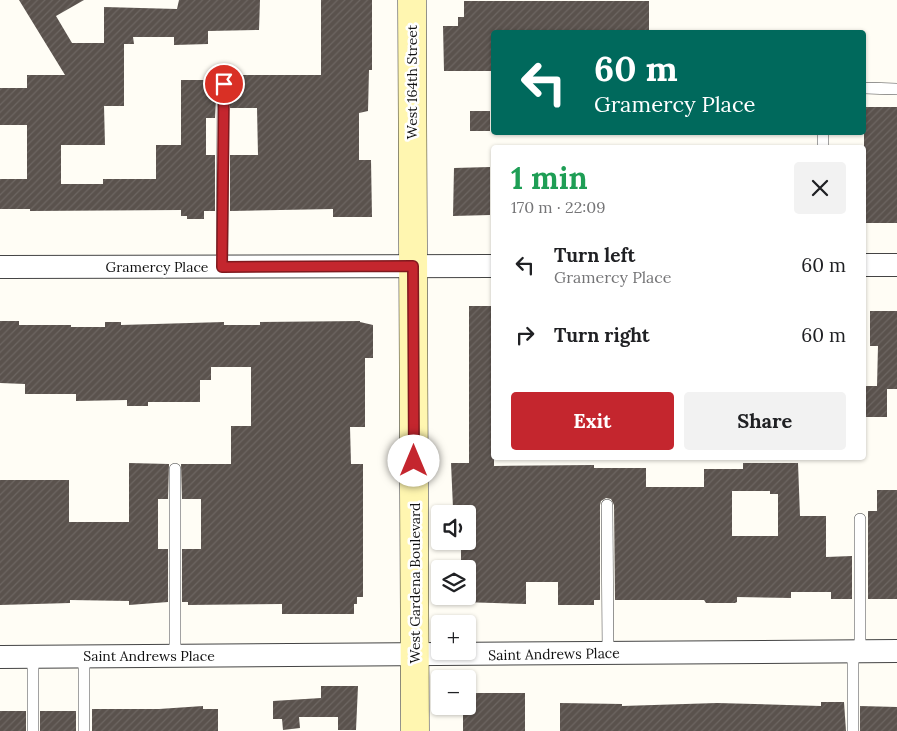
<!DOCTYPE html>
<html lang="en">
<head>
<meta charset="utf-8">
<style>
  body { margin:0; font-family:Lora,serif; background:#f2f2f2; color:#202124; height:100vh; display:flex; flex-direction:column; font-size:19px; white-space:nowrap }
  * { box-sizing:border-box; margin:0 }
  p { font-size:16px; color:#757577 }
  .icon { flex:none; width:28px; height:28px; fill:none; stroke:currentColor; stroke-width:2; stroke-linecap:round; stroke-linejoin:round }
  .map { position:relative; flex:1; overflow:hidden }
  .drawer { position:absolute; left:491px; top:145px; width:375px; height:315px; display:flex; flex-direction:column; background:#fff; border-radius:5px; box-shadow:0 1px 4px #0004 }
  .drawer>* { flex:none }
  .banner { position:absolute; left:491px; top:30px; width:375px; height:105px; border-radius:5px; box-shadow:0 1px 4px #0004; background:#00695c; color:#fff; overflow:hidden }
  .controls { position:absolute; left:431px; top:505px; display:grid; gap:10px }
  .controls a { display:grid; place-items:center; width:45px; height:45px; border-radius:5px; background:#fff; box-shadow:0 1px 4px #0004; font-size:25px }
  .pin { position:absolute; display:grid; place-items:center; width:42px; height:42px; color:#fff; margin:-21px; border:2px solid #fff; border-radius:50%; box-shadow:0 1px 5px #0007 }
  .me { position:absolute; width:55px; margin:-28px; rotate:0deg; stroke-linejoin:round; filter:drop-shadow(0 0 4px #0008) }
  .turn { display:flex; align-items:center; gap:18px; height:105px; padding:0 20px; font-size:22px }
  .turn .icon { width:65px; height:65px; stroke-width:2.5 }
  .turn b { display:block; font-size:35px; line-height:42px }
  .round { display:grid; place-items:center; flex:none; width:52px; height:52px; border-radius:5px; background:#f2f2f2 }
  .overview { display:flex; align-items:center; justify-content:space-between; height:85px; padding:0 20px }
  h1 { font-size:30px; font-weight:700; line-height:38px; color:#1e9e55 }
  .cta { display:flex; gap:10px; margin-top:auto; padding:10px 20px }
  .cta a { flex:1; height:58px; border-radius:5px; background:#c4262e; color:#fff; font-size:20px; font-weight:700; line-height:58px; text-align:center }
  .cta a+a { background:#f2f2f2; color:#202124 }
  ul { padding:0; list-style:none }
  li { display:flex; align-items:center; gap:15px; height:70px; padding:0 20px }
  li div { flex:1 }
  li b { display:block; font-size:19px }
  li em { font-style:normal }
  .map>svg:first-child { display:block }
  .building { fill:url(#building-hatch); fill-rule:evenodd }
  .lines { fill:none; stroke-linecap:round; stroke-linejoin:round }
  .service-casing { stroke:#444; stroke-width:12 }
  .minor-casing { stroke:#444; stroke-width:24 }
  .secondary-casing { stroke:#333; stroke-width:29 }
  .service { stroke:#fff; stroke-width:11 }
  .minor { stroke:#fff; stroke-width:22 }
  .secondary { stroke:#fff6b0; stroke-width:28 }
  .route-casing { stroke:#7f191e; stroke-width:12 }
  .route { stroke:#c4262e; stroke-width:9 }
  .labels { text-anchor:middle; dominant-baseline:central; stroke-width:5; stroke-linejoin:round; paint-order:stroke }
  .street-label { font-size:14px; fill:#111; stroke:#fff }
</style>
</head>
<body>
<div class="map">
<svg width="897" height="731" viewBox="0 0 897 731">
  <defs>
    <pattern id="building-hatch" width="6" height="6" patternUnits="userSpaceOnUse" patternTransform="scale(1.25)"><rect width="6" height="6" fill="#5a524d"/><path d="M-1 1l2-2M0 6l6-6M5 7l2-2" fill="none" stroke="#6d6662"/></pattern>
  </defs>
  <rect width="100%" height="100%" fill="#fffdf5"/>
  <g class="building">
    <polygon points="19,0 84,0 56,16 72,43 104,43 104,7 177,9 179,0 260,0 259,30 208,31 208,44 174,45 174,37 133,37 134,44 124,44 124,106 104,106 105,145 61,145 61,184 103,184 103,179 156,179 156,145 181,145 181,80 217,80 215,118 206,118 206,155 215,155 215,211 204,211 204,219 187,219 187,216 181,216 181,210 30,211 30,209 0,209 0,179 27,179 27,125 0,125 0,88 27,88 27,75 65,75"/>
    <polygon points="321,0 372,0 372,70 369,70 368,111 359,113 359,160 371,160 372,217 333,217 333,209 230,211 230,155 258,155 257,108 230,108 229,80 232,80 232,75 321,75"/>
    <polygon points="464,1 649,1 649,32 494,32 494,71 444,71 443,26 458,26 458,17 464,17"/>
    <rect x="864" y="107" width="33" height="116"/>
    <rect x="470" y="111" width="20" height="20"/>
    <polygon points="490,167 490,215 453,216 454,168"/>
    <path d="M469,306H494V466L594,465V468H646V487H704V469H743V463H798L800,516H826V557L852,556V599H831V592H791V598L737,597V602L735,603H706L704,600H615L614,505L611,499L606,498L601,501L600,505V600H594V605H558V582H526V604L461,602V596H468V569H461V549H468V514H455V508H453L451,463H469ZM732,491H770V494H778V536H732Z"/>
    <polygon points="870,311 897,311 897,389 887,389 887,417 864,417 864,386 877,386 878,346 870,346"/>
    <polygon points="0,321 19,321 19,325 71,325 71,327 105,327 105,322 121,322 121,325 224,322 224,325 260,325 260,322 360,321 360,322 373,325 373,358 365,358 365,427 350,427 351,464 363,464 363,597 357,597 357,604 354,604 354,614 282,614 282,604 188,605 188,602 182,602 182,549 201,549 201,499 182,499 181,464 231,464 231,426 251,426 251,367 211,367 211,380 200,380 200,402 148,402 148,406 127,406 127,400 76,401 76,394 25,394 25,384 0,383"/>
    <polygon points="129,463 169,464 168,499 158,499 158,549 168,549 168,602 129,605 129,601 70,600 70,603 0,605 0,480 69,480 69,522 129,522"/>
    <polygon points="877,490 897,490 897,599 868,599 868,511 877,511"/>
    <polygon points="321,686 358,686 356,730 338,730 338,717 299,717 300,728 283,730 282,719 273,719 273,701 321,698"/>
    <polygon points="472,693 525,693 525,731 463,731 463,712 471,712"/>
    <polygon points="821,702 844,702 846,731 560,731 560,703 622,704 622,706 717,703 821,706"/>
    <polygon points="203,706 203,709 218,709 218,731 92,731 92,709 159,709"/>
    <polygon points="860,706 897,707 897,731 860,731"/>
    <rect x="0" y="711" width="26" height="20"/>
    <rect x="40" y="711" width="36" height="20"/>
  </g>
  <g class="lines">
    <g class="service-casing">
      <g id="service">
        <polyline points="864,88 897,89"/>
        <polyline points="823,132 823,148"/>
        <polyline points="222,267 223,84"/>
        <polyline points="607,505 608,654"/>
        <polyline points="860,519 860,651"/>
        <polyline points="175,656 175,469"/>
        <polyline points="33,657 33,731"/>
        <polyline points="84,657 84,731"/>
        <polyline points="853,731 853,651"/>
      </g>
    </g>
    <g class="minor-casing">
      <g id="minor">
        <polyline points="864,265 897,265"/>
        <polyline points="0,267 494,266"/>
        <polyline points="0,657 897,651"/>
      </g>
    </g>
    <g class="secondary-casing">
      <polyline id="secondary" points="412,0 415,731"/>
    </g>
    <use href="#service" class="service"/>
    <use href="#minor" class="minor"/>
    <use href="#secondary" class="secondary"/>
  </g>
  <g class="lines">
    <g class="route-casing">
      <polyline id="route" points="224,84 222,267 413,266 414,461"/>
    </g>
    <use href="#route" class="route"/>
  </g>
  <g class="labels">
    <g class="street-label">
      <text transform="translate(412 82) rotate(-90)">West 164th Street</text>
      <text x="157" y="267">Gramercy Place</text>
      <text transform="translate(415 583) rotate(-90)">West Gardena Boulevard</text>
      <text transform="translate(554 654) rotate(-1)">Saint Andrews Place</text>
      <text x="149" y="656">Saint Andrews Place</text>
    </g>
  </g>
</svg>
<div class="controls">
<a><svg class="icon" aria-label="sound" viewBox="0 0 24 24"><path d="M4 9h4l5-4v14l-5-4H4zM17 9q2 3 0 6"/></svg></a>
<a><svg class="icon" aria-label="layers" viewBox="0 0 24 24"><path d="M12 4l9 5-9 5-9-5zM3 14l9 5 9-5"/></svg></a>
<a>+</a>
<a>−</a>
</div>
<div class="pin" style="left:224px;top:84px;background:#d93025"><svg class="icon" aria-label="arrive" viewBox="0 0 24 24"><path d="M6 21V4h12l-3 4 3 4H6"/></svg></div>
<svg class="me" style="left:414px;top:461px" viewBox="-20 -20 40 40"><circle r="19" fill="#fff"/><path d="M0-13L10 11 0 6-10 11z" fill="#c4262e"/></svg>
<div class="banner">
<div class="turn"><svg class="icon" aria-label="left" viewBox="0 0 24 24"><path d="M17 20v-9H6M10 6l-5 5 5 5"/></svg><div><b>60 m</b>Gramercy Place</div></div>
</div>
<section class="drawer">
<div class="overview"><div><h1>1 min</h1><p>170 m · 22:09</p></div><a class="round"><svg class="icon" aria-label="close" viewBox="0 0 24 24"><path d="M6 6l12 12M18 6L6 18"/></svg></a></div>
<ul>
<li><svg class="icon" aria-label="left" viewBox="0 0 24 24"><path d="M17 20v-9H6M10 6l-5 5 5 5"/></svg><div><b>Turn left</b><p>Gramercy Place</p></div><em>60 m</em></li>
<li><svg class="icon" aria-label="right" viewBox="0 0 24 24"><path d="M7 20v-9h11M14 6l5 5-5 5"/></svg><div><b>Turn right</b></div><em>60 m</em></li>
</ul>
<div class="cta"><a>Exit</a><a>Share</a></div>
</section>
</div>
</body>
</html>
